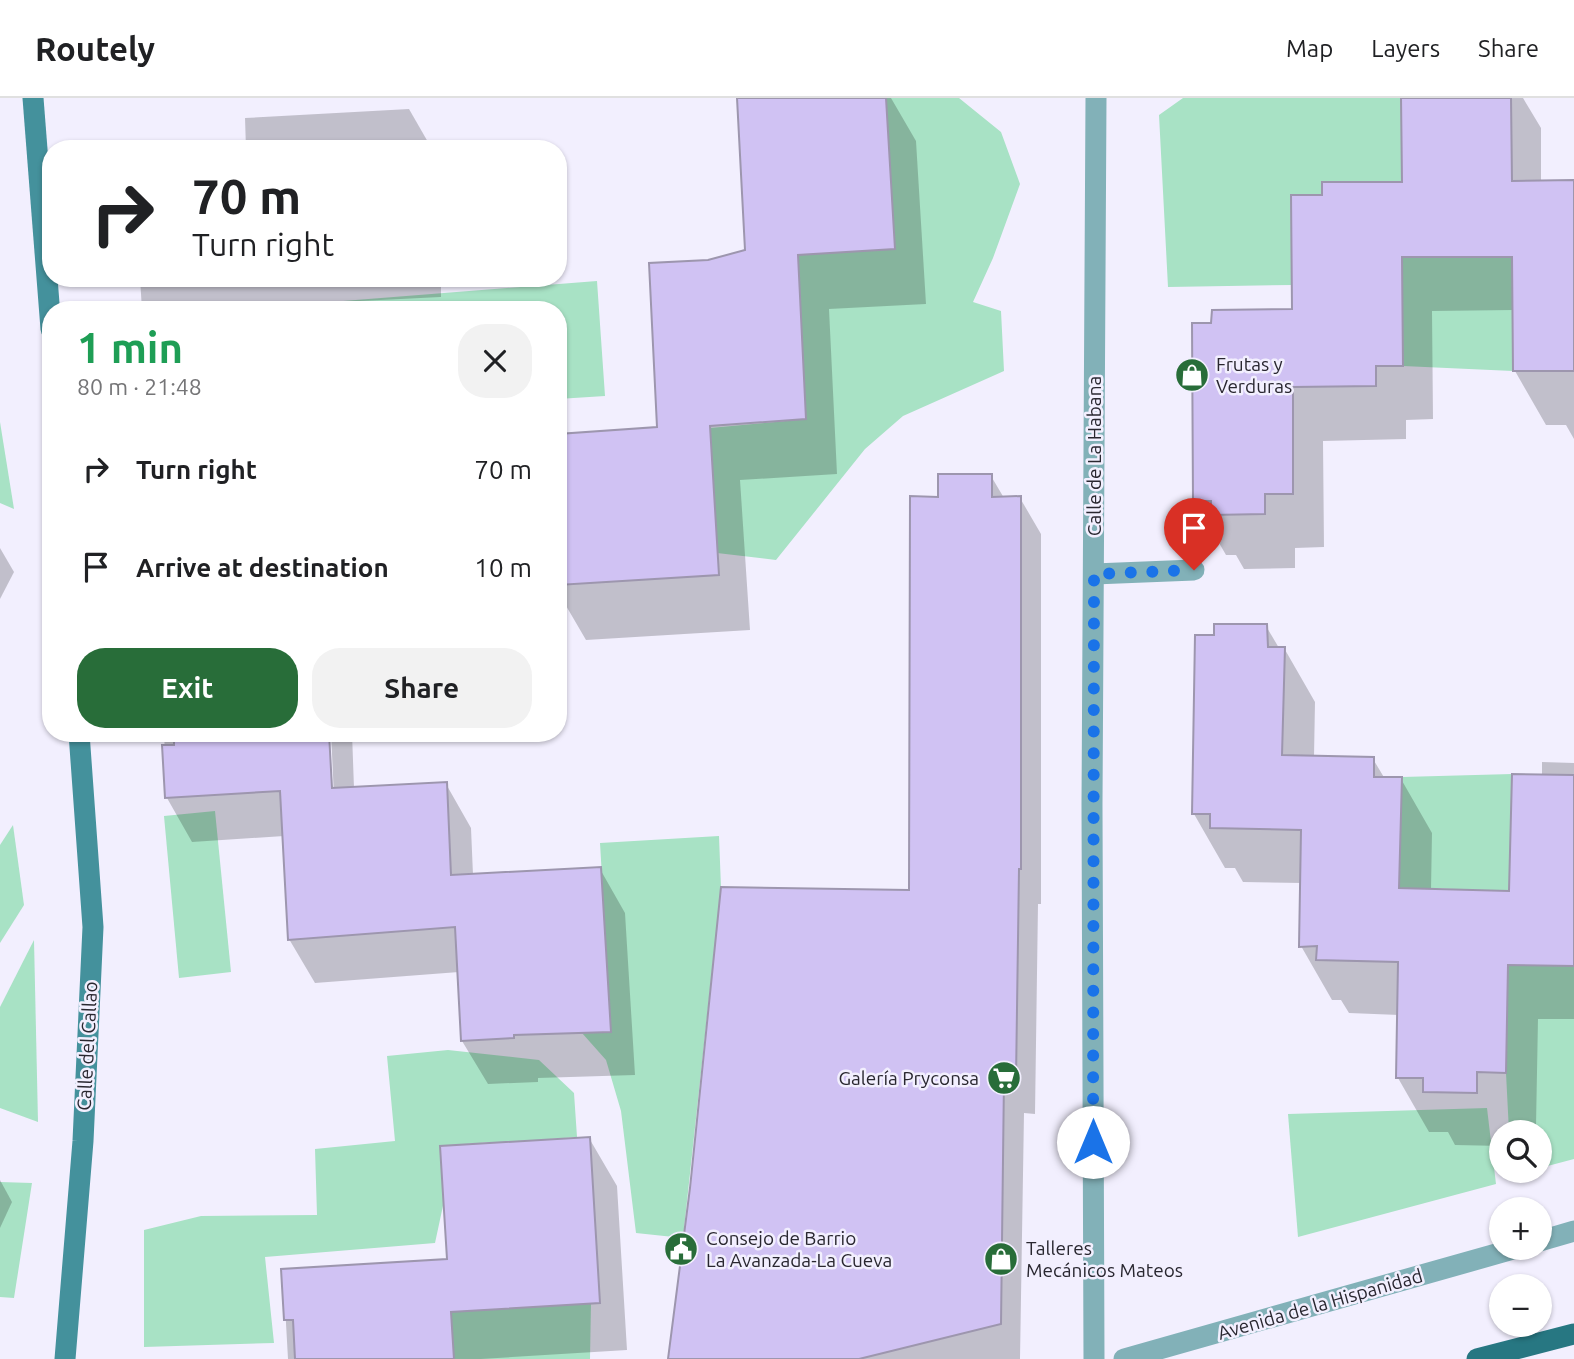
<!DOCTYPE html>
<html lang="en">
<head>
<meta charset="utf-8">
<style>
  body { margin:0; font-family:Ubuntu,sans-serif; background:#f2f2f2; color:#202124; height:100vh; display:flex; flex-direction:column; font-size:26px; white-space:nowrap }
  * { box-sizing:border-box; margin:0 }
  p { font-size:23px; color:#757577 }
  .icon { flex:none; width:38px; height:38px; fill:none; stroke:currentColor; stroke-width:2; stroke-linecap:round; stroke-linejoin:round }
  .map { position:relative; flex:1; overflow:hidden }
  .panel { position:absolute; left:42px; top:203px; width:525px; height:441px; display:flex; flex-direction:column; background:#fff; border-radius:28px; box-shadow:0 2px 5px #0004 }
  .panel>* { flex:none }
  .hud { position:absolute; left:42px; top:42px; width:525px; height:147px; border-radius:28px; box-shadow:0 2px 5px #0004; background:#fff; color:#202124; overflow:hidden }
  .controls { position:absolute; left:1489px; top:1022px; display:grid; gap:14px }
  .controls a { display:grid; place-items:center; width:63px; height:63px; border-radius:50%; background:#fff; box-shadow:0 2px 5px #0004; font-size:35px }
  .pin { position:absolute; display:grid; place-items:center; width:60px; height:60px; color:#fff; margin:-72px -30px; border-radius:50% 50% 50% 0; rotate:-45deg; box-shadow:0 0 7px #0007 }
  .pin .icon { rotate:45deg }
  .me { position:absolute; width:77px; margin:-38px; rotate:0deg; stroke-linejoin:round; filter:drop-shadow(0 0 5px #0008) }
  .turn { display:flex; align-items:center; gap:24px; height:147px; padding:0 35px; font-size:32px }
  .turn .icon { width:91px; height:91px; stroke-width:2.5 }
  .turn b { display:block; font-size:49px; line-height:60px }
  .round { display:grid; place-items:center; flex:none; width:74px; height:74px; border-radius:28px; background:#f2f2f2 }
  .summary { display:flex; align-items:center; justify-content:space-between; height:119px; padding:0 35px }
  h1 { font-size:42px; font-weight:600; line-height:52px; color:#1e9e55 }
  .primary-button { display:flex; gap:14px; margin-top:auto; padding:14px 35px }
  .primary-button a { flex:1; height:80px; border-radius:28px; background:#286d39; color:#fff; font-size:28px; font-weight:600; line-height:80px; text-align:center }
  .primary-button a+a { background:#f2f2f2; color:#202124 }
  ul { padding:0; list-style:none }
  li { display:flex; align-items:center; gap:21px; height:98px; padding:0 35px }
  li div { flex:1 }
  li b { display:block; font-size:26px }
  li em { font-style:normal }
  header { display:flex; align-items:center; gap:42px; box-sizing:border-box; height:98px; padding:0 35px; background:#fff; border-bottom:2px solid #e0e0e0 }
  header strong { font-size:33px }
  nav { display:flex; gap:38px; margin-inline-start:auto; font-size:24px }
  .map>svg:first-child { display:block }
  .green { fill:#a8e2c5 }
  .shadow { fill:#0003 }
  .building { fill:#d0c2f3; stroke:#9d96ae; stroke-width:2 }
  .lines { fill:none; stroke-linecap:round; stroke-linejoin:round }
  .street { stroke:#82b1b8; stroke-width:21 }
  .secondary { stroke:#44919c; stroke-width:21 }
  .primary { stroke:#277782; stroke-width:21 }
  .route { stroke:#1a73e8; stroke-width:12; stroke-dasharray:0 21.6 }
  .labels { text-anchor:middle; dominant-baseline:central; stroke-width:5; stroke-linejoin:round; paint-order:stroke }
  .poi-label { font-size:19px; fill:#292730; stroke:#f2effe; text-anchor:start }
  .street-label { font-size:19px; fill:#292730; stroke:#f2effe }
</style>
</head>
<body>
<header>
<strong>Routely</strong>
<nav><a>Map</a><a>Layers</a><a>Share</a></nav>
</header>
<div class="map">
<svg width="1574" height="1261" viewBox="0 0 1574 1261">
  <rect width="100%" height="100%" fill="#f2effe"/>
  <g class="green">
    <polygon points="886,0 959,0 1001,34 1020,86 993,160 973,204 1001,213 1004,273 903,318 865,351 776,462 717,455 710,330 806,321 798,156 895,151"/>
    <polygon points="1183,0 1401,0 1402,103 1374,84 1322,84 1322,97 1292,187 1168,189 1159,17"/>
    <polygon points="1512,137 1513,273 1403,268 1402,146"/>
    <polygon points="597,183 605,298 558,301 558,212 318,212 318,205"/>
    <polygon points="0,324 14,411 0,405"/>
    <polygon points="1512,676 1509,812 1479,792 1427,790 1399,802 1402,679"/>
    <polygon points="215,713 231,874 179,880 164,718"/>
    <polygon points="13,727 24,807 0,845 0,747"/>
    <polygon points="719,738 721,790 683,1140 636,1135 621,1013 606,962 582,935 611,933 600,745"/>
    <polygon points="34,842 38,1024 0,1010 0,909"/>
    <polygon points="1508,853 1536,868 1574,868 1574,1061 1540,1070 1540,1034 1509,1034 1506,975"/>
    <polygon points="448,952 539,962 574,995 577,1039 538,1042 494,1053 493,1044 440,1048 444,1103 435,1145 265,1159 274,1245 144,1249 144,1132 201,1118 317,1117 315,1051 395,1043 387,958"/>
    <polygon points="1487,1010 1496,1086 1298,1139 1288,1016"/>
    <polygon points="0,1084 32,1085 14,1200 0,1199"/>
    <polygon points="591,1205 590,1261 454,1261 451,1214"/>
  </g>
  <g class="shadow">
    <polygon points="738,0 891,0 916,43 926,206 829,211 837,376 740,382 750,532 586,542 558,494 558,338 659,331 708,164 746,154"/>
    <polygon points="1403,0 1523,0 1541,30 1541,84 1574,84 1574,341 1566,327 1546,327 1515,273 1514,212 1432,213 1433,321 1406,322 1406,341 1323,343 1324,449 1295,450 1295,470 1244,471 1236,457 1226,457 1195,403 1213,226 1294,213 1324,99 1404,86"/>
    <polygon points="409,11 432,51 246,51 245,20"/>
    <polygon points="140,180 441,180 441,199 340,204 338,212 142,212"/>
    <polygon points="991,378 1004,400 1020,400 1041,436 1041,806 1038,806 1035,1016 1024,1015 1020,1261 669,1261 911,794 940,400"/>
    <polygon points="0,450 14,474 0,501"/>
    <polygon points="1266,528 1279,550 1284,550 1315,604 1314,659 1373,661 1385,681 1401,681 1432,735 1431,792 1511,794 1542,678 1542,664 1574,665 1574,921 1538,921 1536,1028 1507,1028 1507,1034 1502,1034 1502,1048 1455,1047 1448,1034 1429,1034 1398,980 1399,917 1349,915 1341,902 1332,902 1301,848 1302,785 1243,784 1235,770 1225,770 1194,716 1197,539 1216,539"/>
    <polygon points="164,635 328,635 331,699 334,698 331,635 352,635 354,690 446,686 471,730 473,777 600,771 625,815 635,977 538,980 538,984 488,986 462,943 459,874 315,885 289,841 284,738 192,744 167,700"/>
    <polygon points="589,1040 617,1088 627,1252 481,1261 288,1261 283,1172 449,1162"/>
    <polygon points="0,1082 12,1104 0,1130"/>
  </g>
  <g class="building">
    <polygon points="737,0 886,0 895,151 798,157 806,321 710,328 719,477 558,487 558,336 657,329 649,165 708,162 745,152"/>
    <polygon points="1401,0 1511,0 1512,83 1574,82 1574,273 1513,273 1512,159 1402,159 1403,268 1376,268 1376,288 1293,289 1293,396 1265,396 1265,416 1211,417 1211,403 1193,403 1192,225 1211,225 1212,212 1292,211 1291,97 1322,97 1322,84 1402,84"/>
    <polygon points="938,376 992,376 992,399 1021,398 1021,771 1019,771 1016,981 1004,980 1001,1226 859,1261 668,1261 690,1090 721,789 909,792 910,398 938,399"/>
    <polygon points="1214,526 1267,526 1268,549 1285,549 1282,657 1374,659 1374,679 1402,679 1399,790 1509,793 1512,676 1574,677 1574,868 1508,867 1506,975 1477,974 1477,995 1423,994 1423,980 1396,980 1398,864 1316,862 1317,848 1299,849 1301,732 1210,730 1210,716 1192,716 1195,537 1214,537"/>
    <polygon points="174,635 329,635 332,690 447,684 451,777 601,769 611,934 514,937 514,940 461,943 455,829 288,842 280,693 165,700 162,647 174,647"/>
    <polygon points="590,1039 600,1205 451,1214 454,1261 295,1261 293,1222 284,1222 281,1171 447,1161 440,1048"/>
  </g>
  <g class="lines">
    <g class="street">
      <polyline points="1094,476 1194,472"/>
      <polyline points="1540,1143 1574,1133"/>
      <polyline points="1094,1261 1092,707 1096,0"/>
      <polyline points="1124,1261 1517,1150"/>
    </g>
    <g class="secondary">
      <polyline points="33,0 51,231"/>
      <polyline points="65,1261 83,1043 93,829 79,635"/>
    </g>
    <polyline class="primary" points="1477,1261 1574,1236"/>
  </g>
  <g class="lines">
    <polyline class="route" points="1093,1044 1094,476 1194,472"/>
  </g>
  <defs>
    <g id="shop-disc" transform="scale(1.75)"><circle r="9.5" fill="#286d39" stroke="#f2effe"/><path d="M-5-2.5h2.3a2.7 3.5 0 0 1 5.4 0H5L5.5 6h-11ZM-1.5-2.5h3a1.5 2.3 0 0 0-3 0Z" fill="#fff"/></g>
    <g id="supermarket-disc" transform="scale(1.75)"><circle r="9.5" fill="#286d39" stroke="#f2effe"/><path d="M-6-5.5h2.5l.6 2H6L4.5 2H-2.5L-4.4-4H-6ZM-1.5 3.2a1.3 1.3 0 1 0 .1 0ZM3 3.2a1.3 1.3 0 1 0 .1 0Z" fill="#fff"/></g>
    <g id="civic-disc" transform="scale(1.75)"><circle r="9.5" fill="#286d39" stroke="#f2effe"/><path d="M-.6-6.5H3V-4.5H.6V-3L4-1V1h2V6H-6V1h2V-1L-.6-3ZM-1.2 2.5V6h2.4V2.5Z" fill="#fff"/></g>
  </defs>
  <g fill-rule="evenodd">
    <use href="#shop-disc" x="1192" y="277"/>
    <use href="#supermarket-disc" x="1004" y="980"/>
    <use href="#civic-disc" x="681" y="1151"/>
    <use href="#shop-disc" x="1001" y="1161"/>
  </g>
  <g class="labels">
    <g class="poi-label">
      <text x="1216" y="266">Frutas y<tspan x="1216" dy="22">Verduras</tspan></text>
      <text x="979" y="980" text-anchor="end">Galería Pryconsa</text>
      <text x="706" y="1140">Consejo de Barrio<tspan x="706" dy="22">La Avanzada-La Cueva</tspan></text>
      <text x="1026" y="1150">Talleres<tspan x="1026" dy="22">Mecánicos Mateos</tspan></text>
    </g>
    <g class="street-label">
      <text transform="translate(1094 358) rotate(-90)">Calle de La Habana</text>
      <text transform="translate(87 948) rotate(-87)">Calle del Callao</text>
      <text transform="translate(1320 1206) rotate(-16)">Avenida de la Hispanidad</text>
    </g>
  </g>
</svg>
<div class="controls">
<a><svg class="icon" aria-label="search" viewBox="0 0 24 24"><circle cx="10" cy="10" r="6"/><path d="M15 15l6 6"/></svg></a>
<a>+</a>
<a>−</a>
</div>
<div class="pin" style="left:1194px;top:472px;background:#d93025"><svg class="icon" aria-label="arrive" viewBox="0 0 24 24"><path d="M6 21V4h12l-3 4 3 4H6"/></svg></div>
<svg class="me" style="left:1093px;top:1044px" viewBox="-20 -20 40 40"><circle r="19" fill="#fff"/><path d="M0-13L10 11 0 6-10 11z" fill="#1a73e8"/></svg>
<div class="hud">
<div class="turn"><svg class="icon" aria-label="right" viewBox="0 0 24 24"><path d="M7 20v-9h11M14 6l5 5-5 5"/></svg><div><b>70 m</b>Turn right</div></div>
</div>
<section class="panel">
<div class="summary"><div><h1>1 min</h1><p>80 m · 21:48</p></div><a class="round"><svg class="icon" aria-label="close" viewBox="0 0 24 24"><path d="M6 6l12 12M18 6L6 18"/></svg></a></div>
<ul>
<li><svg class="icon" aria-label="right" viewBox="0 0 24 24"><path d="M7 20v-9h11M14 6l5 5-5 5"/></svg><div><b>Turn right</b></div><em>70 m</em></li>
<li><svg class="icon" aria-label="arrive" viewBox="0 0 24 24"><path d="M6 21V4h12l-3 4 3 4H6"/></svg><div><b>Arrive at destination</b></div><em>10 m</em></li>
</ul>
<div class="primary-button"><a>Exit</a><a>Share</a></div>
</section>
</div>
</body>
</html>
